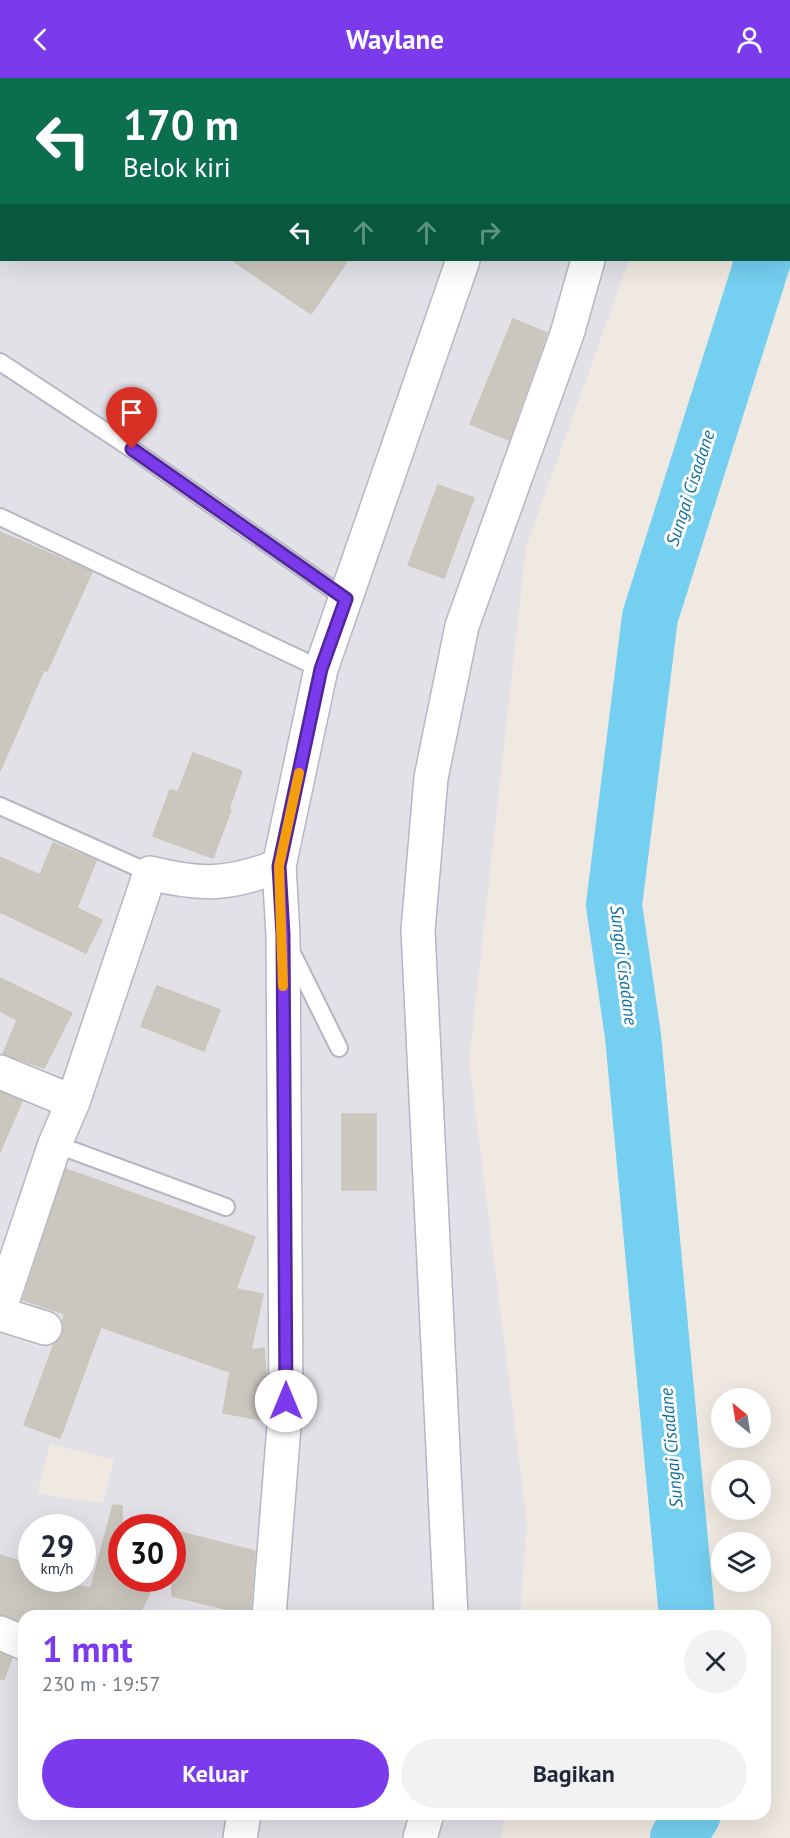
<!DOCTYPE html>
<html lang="id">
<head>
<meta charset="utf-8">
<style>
  body { margin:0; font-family:"PT Sans",sans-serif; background:#f2f2f3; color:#1f2937; height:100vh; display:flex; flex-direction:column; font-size:22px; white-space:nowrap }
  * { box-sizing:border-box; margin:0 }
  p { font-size:20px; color:#747a83 }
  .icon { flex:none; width:33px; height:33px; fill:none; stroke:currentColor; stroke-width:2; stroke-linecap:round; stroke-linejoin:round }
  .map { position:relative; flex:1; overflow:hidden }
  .side { position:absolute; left:18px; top:1532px; width:753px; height:210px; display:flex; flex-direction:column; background:#fff; border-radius:18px; box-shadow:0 6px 24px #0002 }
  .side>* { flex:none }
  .hud { position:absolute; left:0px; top:0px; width:790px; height:183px; box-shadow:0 6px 24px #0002; background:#0b6e4f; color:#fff; overflow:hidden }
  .needle { width:39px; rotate:330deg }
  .buttons { position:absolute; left:711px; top:1310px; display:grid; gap:12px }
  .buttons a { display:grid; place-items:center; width:60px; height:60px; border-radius:50%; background:#fff; box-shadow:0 6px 24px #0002; font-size:30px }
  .speed { position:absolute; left:18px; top:1436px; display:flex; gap:12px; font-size:30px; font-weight:700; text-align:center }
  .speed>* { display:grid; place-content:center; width:78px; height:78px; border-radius:50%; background:#fff; box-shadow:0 6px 24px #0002; line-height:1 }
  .speed small { font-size:15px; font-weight:400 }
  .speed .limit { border:9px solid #d22; background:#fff; color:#111 }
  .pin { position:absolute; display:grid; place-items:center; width:51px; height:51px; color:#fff; margin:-62px -26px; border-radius:50% 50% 50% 0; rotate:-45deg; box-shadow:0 0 6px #0007 }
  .pin .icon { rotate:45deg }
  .me { position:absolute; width:66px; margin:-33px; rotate:0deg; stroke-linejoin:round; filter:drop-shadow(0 0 4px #0008) }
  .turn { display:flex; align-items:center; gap:21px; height:126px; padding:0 24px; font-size:27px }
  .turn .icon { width:78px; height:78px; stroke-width:2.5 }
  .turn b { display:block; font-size:42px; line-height:51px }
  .lanes { display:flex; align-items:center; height:57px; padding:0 24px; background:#0003; justify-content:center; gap:30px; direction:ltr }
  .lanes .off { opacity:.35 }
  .round { display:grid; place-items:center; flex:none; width:63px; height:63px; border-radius:32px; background:#f2f2f3 }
  .head { display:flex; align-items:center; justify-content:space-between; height:102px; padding:0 24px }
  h1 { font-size:36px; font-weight:800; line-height:45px; color:#7c3aed }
  .cta { display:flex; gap:12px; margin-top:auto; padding:12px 24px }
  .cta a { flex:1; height:69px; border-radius:36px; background:#7c3aed; color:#fff; font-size:24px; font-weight:800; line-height:69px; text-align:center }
  .cta a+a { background:#f2f2f3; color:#1f2937 }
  header { display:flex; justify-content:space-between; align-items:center; height:78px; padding:0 24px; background:#7c3aed; color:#fff; font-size:27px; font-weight:800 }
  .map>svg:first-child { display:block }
  .industrial { fill:#e3e1e8; fill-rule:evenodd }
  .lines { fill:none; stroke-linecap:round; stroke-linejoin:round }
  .river { stroke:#75cff0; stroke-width:56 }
  .building { fill:#cbc7bf; stroke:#cbc5ba; stroke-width:1.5 }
  .service-casing { stroke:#b4b7c1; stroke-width:20 }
  .minor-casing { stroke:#b4b7c1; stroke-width:36 }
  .service { stroke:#fff; stroke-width:16 }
  .minor { stroke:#fff; stroke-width:33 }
  .route-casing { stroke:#51269a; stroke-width:15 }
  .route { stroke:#7c3aed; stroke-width:10 }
  .slow { stroke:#f59e0b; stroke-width:10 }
  .labels { text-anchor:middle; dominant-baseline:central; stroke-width:6; stroke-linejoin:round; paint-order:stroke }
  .water-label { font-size:18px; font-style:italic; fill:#0d6fa3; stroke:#fff }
</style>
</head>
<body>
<header><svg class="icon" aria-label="back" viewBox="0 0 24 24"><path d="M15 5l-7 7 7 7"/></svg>Waylane<svg class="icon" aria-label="person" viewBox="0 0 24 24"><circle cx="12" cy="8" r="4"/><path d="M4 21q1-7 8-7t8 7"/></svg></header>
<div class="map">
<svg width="790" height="1760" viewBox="0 0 790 1760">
  <rect width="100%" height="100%" fill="#efe9e1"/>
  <path class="industrial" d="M0,0H693L2,2V182H629L526,469L469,984L527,1446L520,1537L24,1538V1736H504L502,1760H0ZM50,1366L114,1382L103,1425L37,1416ZM32,1449H82V1500H32ZM122,1449H172V1500H122Z"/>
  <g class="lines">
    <g class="river">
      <polyline points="789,98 790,94"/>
      <polyline points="687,1538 633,958 614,827 650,539 763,182"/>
      <polyline points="678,1760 693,1736"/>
    </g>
  </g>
  <g class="building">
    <polygon points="232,182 348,182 311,236"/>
    <polygon points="513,241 547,255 509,362 470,346"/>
    <polygon points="438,407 474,420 444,500 408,487"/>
    <polygon points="0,454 92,494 47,593 44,592 0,693"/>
    <polygon points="193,675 242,693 229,731 231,732 213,780 153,758 170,712 178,714"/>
    <polygon points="53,765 96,783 77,830 102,842 86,875 0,834 0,779 40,797"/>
    <polygon points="0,900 72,935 44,990 3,976 17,942 0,933"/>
    <polygon points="157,908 220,932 204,973 141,948"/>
    <polygon points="0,1014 22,1023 0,1074"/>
    <rect x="342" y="1036" width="34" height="76"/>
    <polygon points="66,1091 255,1159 236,1211 263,1216 251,1272 264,1270 267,1311 262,1342 223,1335 230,1294 101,1249 60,1360 24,1347 54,1266 63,1255 62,1244 65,1236 23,1222"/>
    <polygon points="113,1427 122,1428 122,1500 156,1500 139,1538 24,1538 24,1545 0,1537 0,1477 32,1487 32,1500 91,1510"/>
    <polygon points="172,1452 255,1473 250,1537 172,1518"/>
    <polygon points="0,1575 12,1580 4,1601 0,1601"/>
  </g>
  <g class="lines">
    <g class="service-casing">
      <g id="service">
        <polyline points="182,0 184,2"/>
        <polyline points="0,284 132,371 346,521"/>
        <polyline points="0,439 321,591"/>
        <polyline points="0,728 150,795"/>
        <polyline points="289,869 339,970"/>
        <polyline points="55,1066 226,1129"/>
      </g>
    </g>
    <g class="minor-casing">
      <g id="minor">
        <polyline points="518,2 519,0"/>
        <polyline points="638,2 638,0"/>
        <polyline points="0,994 73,1024"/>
        <path d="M0,1230L55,1066L73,1024L150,795C202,808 229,807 279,788"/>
        <polyline points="0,1236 45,1250"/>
        <polyline points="269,1538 286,1323 283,857 279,788 321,591 463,182"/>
        <polyline points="451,1538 418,852 431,700 462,548 567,256 588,182"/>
        <polyline points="0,1555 24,1565"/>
        <polyline points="240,1760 244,1736"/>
        <polyline points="420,1760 427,1736"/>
      </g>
    </g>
    <use href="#service" class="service"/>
    <use href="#minor" class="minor"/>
  </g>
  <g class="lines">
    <g class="route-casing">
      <polyline id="route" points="132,371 346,521 321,591 279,788 283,857 286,1323"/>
    </g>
    <use href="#route" class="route"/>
    <polyline class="slow" points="283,908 279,788 299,695"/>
  </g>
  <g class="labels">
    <g class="water-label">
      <text transform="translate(690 410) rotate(-72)">Sungai Cisadane</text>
      <text transform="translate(624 887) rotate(83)">Sungai Cisadane</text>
      <text transform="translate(671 1370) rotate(-95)">Sungai Cisadane</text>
    </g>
  </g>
</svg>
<div class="buttons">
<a><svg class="needle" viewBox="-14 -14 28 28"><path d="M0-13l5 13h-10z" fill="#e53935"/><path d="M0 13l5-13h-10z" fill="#747a83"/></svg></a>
<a><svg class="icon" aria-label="search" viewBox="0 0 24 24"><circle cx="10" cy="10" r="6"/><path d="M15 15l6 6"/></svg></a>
<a><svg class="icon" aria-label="layers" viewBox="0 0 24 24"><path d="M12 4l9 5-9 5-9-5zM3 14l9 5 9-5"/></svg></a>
</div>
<div class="speed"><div>29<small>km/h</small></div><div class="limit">30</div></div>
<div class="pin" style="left:132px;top:371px;background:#d93025"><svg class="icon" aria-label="arrive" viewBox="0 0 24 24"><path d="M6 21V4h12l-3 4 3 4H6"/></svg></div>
<svg class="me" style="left:286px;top:1323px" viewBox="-20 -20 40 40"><circle r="19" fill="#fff"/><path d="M0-13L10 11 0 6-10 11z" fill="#7c3aed"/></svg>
<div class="hud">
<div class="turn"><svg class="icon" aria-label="left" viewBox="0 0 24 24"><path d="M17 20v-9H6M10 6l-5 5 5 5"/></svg><div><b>170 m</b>Belok kiri</div></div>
<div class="lanes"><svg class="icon" aria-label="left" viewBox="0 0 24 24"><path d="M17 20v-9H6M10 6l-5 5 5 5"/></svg><svg class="icon off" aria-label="ahead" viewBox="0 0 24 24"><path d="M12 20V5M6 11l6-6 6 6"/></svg><svg class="icon off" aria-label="ahead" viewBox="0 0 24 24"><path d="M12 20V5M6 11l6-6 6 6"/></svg><svg class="icon off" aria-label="right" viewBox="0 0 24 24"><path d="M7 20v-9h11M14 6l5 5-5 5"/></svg></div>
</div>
<section class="side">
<div class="head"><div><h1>1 mnt</h1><p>230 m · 19:57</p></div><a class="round"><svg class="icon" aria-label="close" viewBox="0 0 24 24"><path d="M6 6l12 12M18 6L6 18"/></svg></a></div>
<div class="cta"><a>Keluar</a><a>Bagikan</a></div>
</section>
</div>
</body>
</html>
